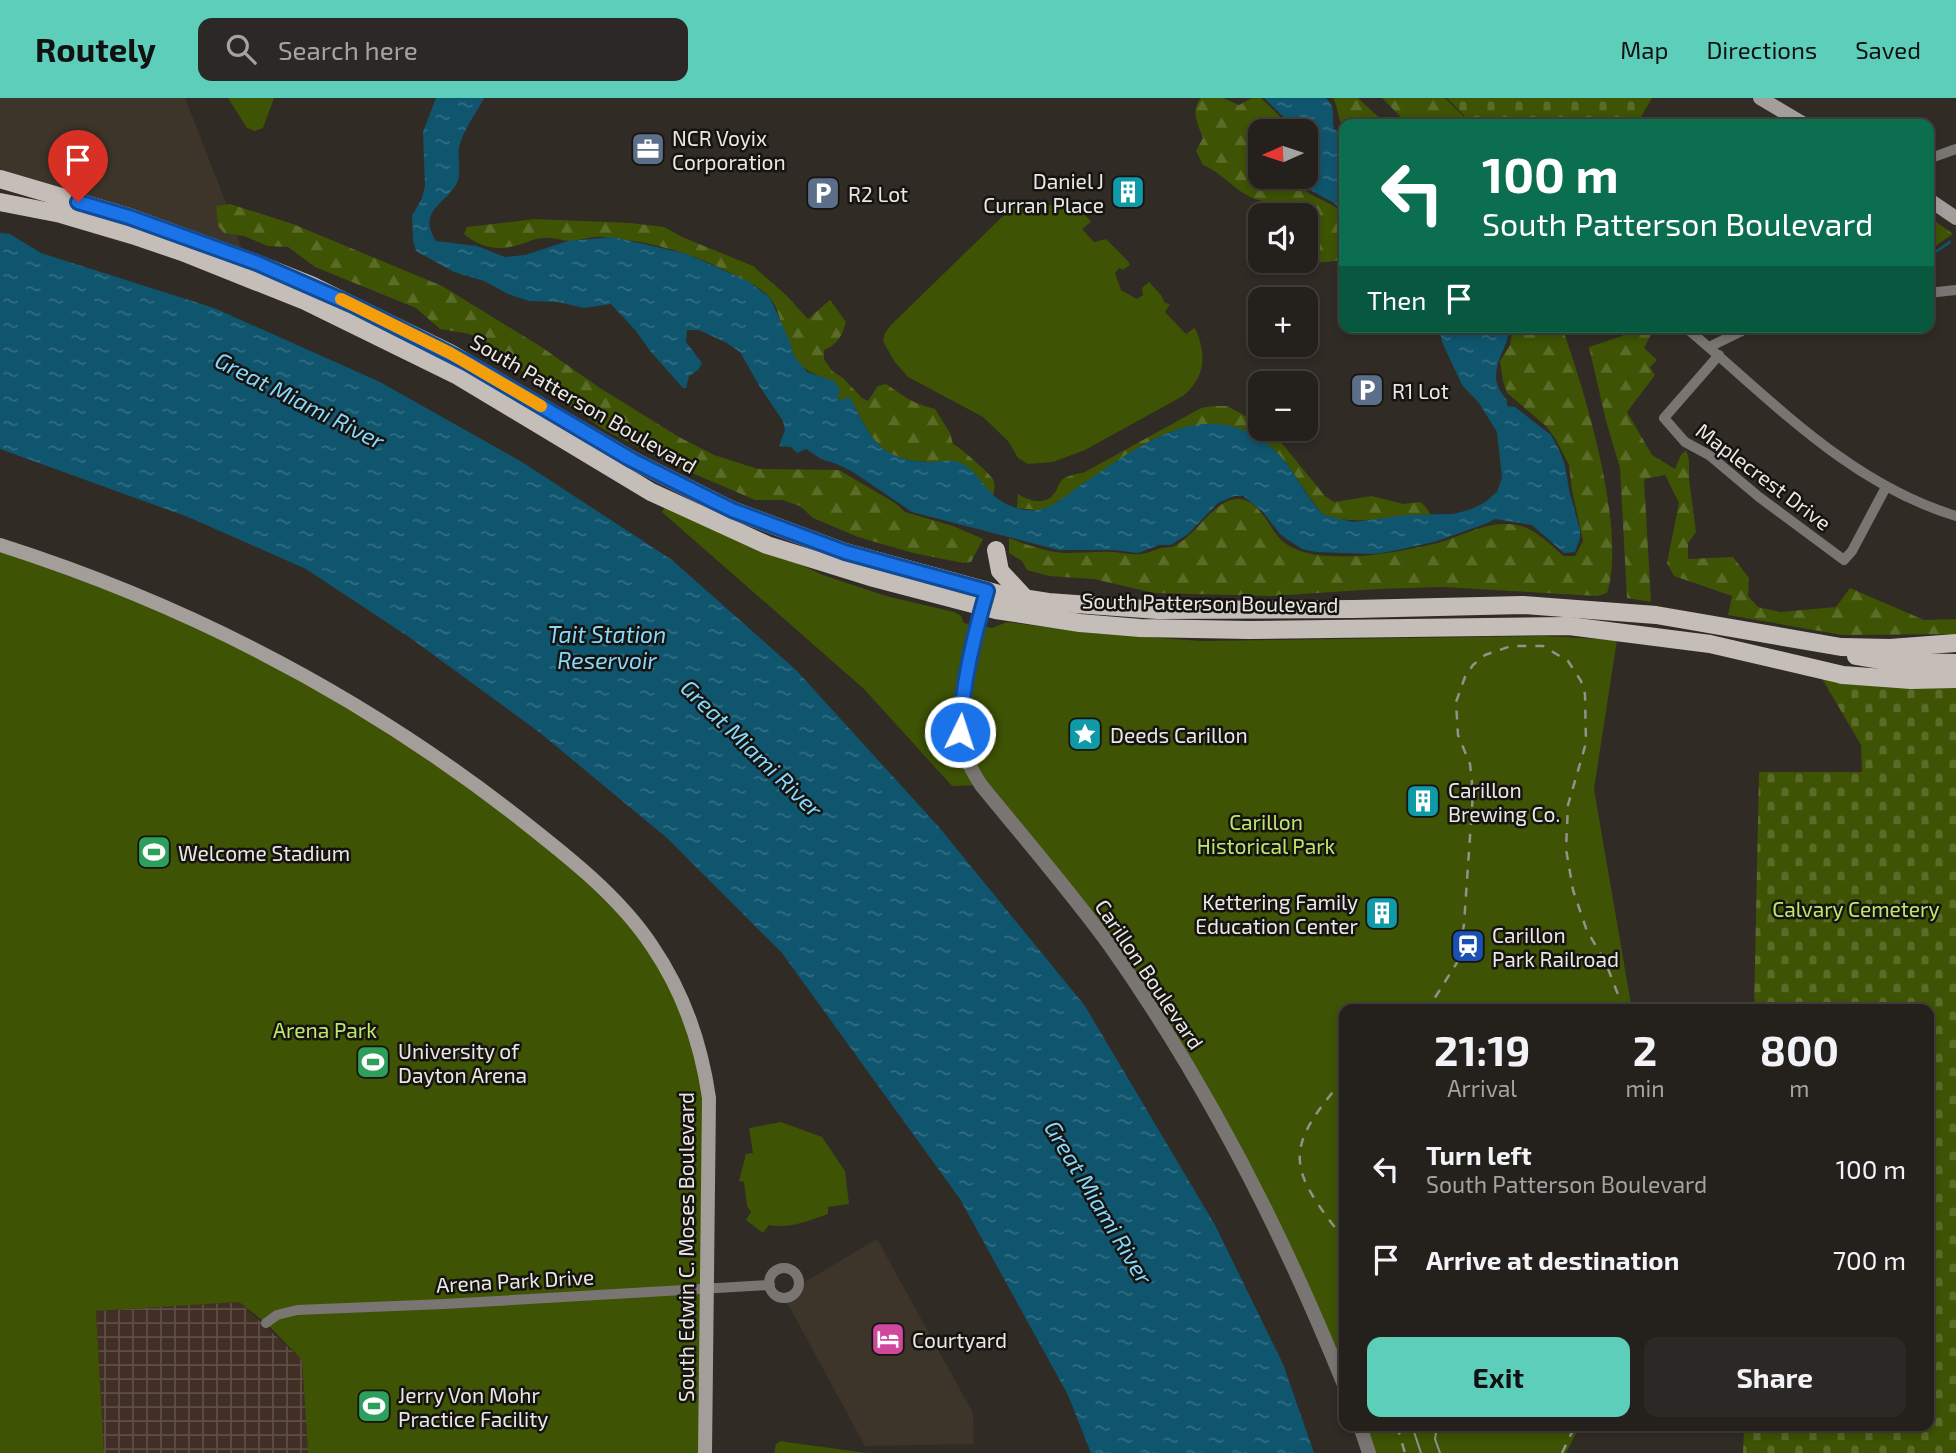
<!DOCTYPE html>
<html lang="en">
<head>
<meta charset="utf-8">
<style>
  body { margin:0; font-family:"Exo 2",sans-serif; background:#2c2825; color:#f1f3f6; height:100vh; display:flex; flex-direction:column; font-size:26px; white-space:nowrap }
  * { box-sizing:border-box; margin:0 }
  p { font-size:23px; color:#a3a3a3 }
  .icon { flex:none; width:38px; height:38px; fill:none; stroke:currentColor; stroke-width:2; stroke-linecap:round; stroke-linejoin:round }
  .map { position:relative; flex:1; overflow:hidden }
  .sheet { position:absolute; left:1339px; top:906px; width:595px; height:427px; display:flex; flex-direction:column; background:#24201c; border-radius:14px; box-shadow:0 4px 10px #0003,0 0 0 2px #413e3b }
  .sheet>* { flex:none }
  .guide { position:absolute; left:1339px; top:21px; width:595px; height:214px; border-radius:14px; box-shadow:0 4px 10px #0003,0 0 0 2px #413e3b; background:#0b6e4f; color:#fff; overflow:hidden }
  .needle { width:46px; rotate:267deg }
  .fabs { position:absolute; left:1248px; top:21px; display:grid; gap:14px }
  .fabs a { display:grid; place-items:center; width:70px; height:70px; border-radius:14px; background:#24201c; box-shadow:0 4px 10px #0003,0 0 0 2px #413e3b; font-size:35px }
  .pin { position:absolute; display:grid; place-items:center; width:60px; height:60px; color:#fff; margin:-72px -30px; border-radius:50% 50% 50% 0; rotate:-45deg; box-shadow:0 0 7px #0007 }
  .pin .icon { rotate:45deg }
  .me { position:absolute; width:77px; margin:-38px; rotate:4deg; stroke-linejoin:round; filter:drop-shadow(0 0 5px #0008) }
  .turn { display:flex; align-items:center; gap:24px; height:147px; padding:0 28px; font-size:32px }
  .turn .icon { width:91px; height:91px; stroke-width:2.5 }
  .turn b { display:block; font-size:49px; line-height:60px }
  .then { display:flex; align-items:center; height:66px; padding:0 28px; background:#0003; gap:14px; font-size:26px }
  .eta { display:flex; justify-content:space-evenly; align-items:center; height:119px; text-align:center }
  .eta b { font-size:42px; font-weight:700; line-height:49px }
  .button { display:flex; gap:14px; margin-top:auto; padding:14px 28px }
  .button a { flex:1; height:80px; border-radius:14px; background:#5cceba; color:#111; font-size:28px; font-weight:700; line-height:80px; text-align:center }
  .button a+a { background:#2c2825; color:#f1f3f6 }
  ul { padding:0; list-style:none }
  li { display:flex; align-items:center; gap:21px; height:91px; padding:0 28px }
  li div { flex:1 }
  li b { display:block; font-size:26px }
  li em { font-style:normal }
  header { display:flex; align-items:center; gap:42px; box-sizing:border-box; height:98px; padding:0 35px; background:#5cceba; color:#111 }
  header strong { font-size:33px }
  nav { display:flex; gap:38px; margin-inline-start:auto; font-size:24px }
  .search { width:490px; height:63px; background:#2c2825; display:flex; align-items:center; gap:18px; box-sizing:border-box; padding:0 24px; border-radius:14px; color:#a3a3a3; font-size:26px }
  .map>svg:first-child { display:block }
  .built { fill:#3d352a }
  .industrial { fill:url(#industrial-grid) }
  .green { fill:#3e5304 }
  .forest { fill:url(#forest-firs) }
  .cemetery { fill:url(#cemetery-stones) }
  .water { fill:url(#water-ripples) }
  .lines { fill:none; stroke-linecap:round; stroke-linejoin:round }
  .stream { stroke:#10556e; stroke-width:2.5 }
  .minor { stroke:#787572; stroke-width:10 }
  .tertiary { stroke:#787572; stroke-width:14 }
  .secondary { stroke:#a39e9a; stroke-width:14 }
  .primary { stroke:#c5beb8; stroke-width:18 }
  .tram { stroke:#94908b; stroke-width:2 }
  .rail { stroke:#94908b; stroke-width:2.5; stroke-dasharray:9 9; stroke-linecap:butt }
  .route-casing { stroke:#114b97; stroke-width:18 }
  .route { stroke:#1a73e8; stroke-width:12 }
  .slow { stroke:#f59e0b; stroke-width:12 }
  .labels { text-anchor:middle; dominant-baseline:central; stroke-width:5; stroke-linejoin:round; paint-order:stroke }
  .poi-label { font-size:21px; fill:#ebe8e4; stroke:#161411; text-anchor:start }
  .street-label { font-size:21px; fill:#ebe8e4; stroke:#161411 }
  .park-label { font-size:21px; fill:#bee86d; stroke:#161411 }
  .water-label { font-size:23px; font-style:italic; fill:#86d8fc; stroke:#161411 }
</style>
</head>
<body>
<header>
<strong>Routely</strong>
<div class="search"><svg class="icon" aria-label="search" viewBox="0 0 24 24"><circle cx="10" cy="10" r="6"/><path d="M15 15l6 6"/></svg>Search here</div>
<nav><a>Map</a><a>Directions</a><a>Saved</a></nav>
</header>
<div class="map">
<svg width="1956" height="1355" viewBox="0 0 1956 1355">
  <defs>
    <pattern id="industrial-grid" width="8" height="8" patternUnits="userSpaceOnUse" patternTransform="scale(1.75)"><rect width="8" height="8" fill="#412f26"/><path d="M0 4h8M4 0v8" fill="none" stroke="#5d4d45"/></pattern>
    <pattern id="forest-firs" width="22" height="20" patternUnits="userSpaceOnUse" patternTransform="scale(1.75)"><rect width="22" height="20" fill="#3e5304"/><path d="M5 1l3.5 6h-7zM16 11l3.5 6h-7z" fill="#5a6c28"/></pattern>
    <pattern id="cemetery-stones" width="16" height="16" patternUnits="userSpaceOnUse" patternTransform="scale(1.75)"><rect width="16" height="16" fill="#3e5304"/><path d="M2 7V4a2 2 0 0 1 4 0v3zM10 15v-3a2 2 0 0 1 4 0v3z" fill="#5a6c28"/></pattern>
    <pattern id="water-ripples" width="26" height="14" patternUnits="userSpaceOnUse" patternTransform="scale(1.75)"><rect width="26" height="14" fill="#10556e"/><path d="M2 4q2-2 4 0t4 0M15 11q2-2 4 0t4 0" fill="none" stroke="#336d83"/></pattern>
  </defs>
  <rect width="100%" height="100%" fill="#302b25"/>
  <g class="built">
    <polygon points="0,0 185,0 232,120 243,156 0,81"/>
    <polygon points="877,1141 973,1315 974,1346 865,1348 783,1197"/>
  </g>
  <polygon class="industrial" points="239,1204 302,1262 308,1355 104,1355 96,1213"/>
  <g class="green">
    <polygon points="228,0 274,0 263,30 255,33 247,30"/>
    <path d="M1039,107C1059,107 1079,106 1091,124L1082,131L1094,144L1106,141L1128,163L1130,167L1123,172L1119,170L1115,175L1121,192L1137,201L1143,197L1142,190L1149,184L1161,197L1165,205L1170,206L1165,214L1186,236L1194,230L1196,232C1207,258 1205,279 1183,298L1085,352L1053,364L1028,366L1018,360L1008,343L983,319L908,279L894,263L883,243L885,235L891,227L1002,119L1014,110Z"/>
    <polygon points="667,405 823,477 886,498 954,514 961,518 964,525 992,530 1007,524 1092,535 1201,543 1544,538 1617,542 1594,691 1632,912 1344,912 1344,1287 1301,1186 1167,935 981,687 952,688 864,591 662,414"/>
    <polygon points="0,447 279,562 542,738 651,845 705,970 705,1355 308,1355 302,1262 266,1225 239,1204 96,1213 104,1355 0,1355"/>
    <path d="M781,1024L822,1039L845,1073L849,1106L828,1109V1116C808,1123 789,1131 769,1127L763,1135L746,1122L751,1114L747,1108L744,1084L739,1083L746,1056L753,1055L749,1030Z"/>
    <polygon points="1360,1328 1580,1328 1566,1355 1369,1355"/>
    <polygon points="781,1343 786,1344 867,1355 774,1355 776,1346"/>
  </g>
  <g class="forest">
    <path d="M1201,0H1223L1239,7L1252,0H1261L1295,33H1260V79H1301C1297,101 1335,100 1343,118C1347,126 1344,152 1344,162L1285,168L1286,163H1306V117H1273L1263,103C1239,99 1225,76 1203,67L1196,53L1203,40C1198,26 1190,13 1201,0Z"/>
    <path d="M1333,0H1358L1386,26H1344V31C1337,21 1339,10 1333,0Z"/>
    <polygon points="1382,0 1445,0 1471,26 1408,26"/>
    <polygon points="230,106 293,126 442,188 540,248 600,290 679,339 714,357 758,371 839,372 895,405 905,414 953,428 983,441 971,464 963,465 913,455 858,439 813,420 800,408 782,402 755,402 669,365 603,331 470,236 440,231 416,210 315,169 288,149 268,148 244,138 224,135 218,128 216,108"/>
    <polygon points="1929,119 1953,136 1932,150 1929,163"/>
    <path d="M535,121L630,125L664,129L682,139L753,168L786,197L808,221L830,202L846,224C842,238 838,246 824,252V261L832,273L843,280L862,300L868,303L878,288L886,286C905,299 912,305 935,311L950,335L953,346C961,350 988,374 993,381C996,387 994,392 993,398C984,390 977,376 967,370C960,365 944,364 935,364C883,364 873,346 851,301L842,302L837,300L834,283C792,270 796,262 781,224C778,216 776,207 770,200C757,186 737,178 720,170C683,152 642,142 602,139C591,138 581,143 570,143C562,143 553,139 544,140C534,140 527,145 518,147C497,153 481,150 464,136L467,129Z"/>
    <path d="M1513,229H1562C1585,294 1627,431 1607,495L1597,498L1443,489L1377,491L1273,498L1154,495L1094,481L1049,478L1027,472L1022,463L1009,455V440C1027,447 1047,454 1066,455C1082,455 1098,453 1114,454C1123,455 1132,457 1141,456C1148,455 1154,452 1161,450C1167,449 1171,450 1176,447C1197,436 1216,399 1239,401C1257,402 1267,424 1276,436C1287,452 1310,457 1329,458C1365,460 1398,454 1434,446C1463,439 1489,420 1521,428C1538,433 1550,447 1564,458H1575L1583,443L1572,392L1569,367L1555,340L1546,328L1507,295L1503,283L1500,263L1510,247Z"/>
    <polygon points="1631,229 1655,229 1644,250 1657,262 1650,269 1655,277 1627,314 1652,357 1675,371 1681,357 1686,352 1689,362 1689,381 1696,434 1688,445 1688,461 1733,459 1749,480 1748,498 1758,509 1780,514 1836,509 1850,490 1924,522 1956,521 1956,536 1842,537 1728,517 1732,498 1674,478 1667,465 1679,405 1665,377 1644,381 1651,504 1627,500 1620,370 1606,323 1589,249 1622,238"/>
    <path d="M1213,308H1227L1260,326V331H1266L1280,343L1325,398L1334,404L1372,398L1403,406L1420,404L1426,409L1431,417C1394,415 1361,430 1324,417C1304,397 1294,369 1272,350C1194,284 1114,371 1048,410L1037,412L1017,410L1018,396C1029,403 1045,408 1054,396C1058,391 1058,385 1063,381C1069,377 1078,376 1085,374L1201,310Z"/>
  </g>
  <g class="cemetery">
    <polygon points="1447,0 1652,0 1637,26 1472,26"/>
    <polygon points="1817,572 1956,581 1956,1355 1743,1355 1744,1328 1928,1328 1928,912 1754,912 1759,674 1862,674 1861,647"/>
  </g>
  <g class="water">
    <path d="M436,0H484C476,16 463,32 459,49C457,60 461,71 458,82C451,104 415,111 436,143L477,148L505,159L525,157L568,143L613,139L687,156L748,183L770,200L790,244L794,258L807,274L834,283L840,292L837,300L842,302L848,299L851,301C870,340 880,362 927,364C937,364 949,361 958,364C983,372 984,406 1026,412C1048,415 1061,401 1078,389C1131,354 1197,299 1260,341C1293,362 1299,393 1324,417L1353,424L1406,417L1453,416L1469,412L1484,405L1497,394L1502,380L1497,334L1479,305L1462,287L1442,244L1439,229H1510C1507,256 1482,275 1507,302V308L1515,309L1551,337L1560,354L1565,367L1569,392L1580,432V440L1575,454L1564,455L1532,427L1495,421L1485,426L1434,444L1388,454L1373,456L1316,454L1302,451L1288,442L1280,436L1263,414L1243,398H1234L1218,405L1188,436L1171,447H1159L1138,455L1113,452H1059L912,414L853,374L837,366L821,361L806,351L797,355L791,349L779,348L785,332L783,323L760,289L740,254L727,245L699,232H687L686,244L702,265L698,272L689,278L686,290H683L651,254L636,233L611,206L584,210L558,204L529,203L508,196L484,183L454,174L416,153L413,142L412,118L422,100L425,88L423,34Z"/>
    <path d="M1264,0H1326C1337,11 1331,19 1334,31L1344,37V115L1334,105L1303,88L1302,80L1319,67C1319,54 1306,47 1306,33H1298Z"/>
    <polygon points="0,135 10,136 41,155 214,210 380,284 522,364 672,462 796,572 938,728 1085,908 1215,1127 1283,1266 1314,1355 1091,1355 1068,1297 960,1101 782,855 667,740 539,634 409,539 306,471 188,419 0,351"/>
  </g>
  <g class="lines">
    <polyline class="stream" points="1928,159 1950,144"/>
    <g class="minor">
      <polyline points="1928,61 1956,51"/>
      <polyline points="1928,195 1956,192"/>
      <path d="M1685,229C1770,300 1847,385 1956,418"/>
      <polyline points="1709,249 1750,229"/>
      <polyline points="1719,257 1664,320 1685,344 1709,357 1759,399 1844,462 1852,453 1886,389"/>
      <circle cx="784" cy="1185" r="15"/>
      <polyline points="266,1225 277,1217 297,1212 444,1206 770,1187"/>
    </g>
    <g class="tertiary">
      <path d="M985,501C974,538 956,605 962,642C964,659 972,673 981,687C1024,740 1070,793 1110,848C1206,984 1282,1133 1344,1287"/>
      <polyline points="1360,1328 1369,1355"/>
    </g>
    <g class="secondary">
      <polyline points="1760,0 1804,26"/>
      <polyline points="1928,101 1956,120"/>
      <path d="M0,447C188,507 363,598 519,720C565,756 619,798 652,848C684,895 701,944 709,1000L705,1355"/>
    </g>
    <g class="primary">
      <polyline points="0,81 129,119 256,165 311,187 450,255 632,362 732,412 845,454 999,496 1048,504 1158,512 1354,511 1523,507 1656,517 1841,549 1890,550 1956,545"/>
      <polyline points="0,104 61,116 132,137 182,154 305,203 458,278 651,394 767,447 870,479 996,512 1080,525 1140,530 1249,532 1569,528 1710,546 1843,577 1911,582 1956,581"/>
      <polyline points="996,452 1000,473 1026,501"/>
      <polyline points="1856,558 1891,564 1956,565"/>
    </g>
    <g class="tram">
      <polyline points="1412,1328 1421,1355"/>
      <polyline points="1437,1328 1435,1341 1440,1355"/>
    </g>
    <g class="rail">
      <polyline points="1422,912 1436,898 1458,863 1464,826 1473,695 1470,666 1458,637 1456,604 1465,579 1473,567 1485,557 1511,548 1543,548 1568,563 1581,583 1585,596 1586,645 1568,707 1566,751 1573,792 1587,833 1605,863 1624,912"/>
      <path d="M1344,981C1282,1052 1288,1070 1344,1141"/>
      <polyline points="1397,1328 1405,1355"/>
      <polyline points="1562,1355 1575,1328"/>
    </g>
  </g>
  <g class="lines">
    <g class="route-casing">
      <path id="route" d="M78,104L129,119L257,165L353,207L468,265L632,362L732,412L845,454L987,493C974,538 962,586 960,634"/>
    </g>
    <use href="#route" class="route"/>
    <polyline class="slow" points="341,201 450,255 541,308"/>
  </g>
  <defs>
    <g id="office-square" transform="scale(1.75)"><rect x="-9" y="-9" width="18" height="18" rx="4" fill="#5c6f8a" stroke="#161411"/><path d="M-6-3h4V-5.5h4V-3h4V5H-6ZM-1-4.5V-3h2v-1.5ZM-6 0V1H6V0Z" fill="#fff"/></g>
    <g id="building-square" transform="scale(1.75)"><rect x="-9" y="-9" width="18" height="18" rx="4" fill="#0f9aa8" stroke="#161411"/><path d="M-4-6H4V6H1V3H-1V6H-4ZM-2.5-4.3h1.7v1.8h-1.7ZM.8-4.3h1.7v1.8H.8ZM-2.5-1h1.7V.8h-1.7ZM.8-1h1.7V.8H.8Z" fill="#fff"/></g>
    <g id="parking-square" transform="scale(1.75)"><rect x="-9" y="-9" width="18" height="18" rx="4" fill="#5c6f8a" stroke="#161411"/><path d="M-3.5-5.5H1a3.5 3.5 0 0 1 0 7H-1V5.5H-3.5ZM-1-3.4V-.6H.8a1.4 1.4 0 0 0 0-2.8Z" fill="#fff"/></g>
    <g id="sight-square" transform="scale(1.75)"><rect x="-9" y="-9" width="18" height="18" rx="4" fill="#0f9aa8" stroke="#161411"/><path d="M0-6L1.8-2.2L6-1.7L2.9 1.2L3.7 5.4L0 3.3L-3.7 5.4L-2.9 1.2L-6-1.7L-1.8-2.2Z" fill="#fff"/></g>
    <g id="stadium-square" transform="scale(1.75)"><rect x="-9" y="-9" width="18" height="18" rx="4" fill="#2e9e5b" stroke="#161411"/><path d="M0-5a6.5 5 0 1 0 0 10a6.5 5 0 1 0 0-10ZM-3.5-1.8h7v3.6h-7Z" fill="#fff"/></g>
    <g id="station-square" transform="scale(1.75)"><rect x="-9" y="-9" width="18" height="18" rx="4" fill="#1a4fb4" stroke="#161411"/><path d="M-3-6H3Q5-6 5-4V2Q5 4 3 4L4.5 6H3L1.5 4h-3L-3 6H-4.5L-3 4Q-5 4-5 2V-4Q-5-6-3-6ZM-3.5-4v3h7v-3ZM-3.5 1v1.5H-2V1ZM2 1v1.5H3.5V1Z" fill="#fff"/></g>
    <g id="hotel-square" transform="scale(1.75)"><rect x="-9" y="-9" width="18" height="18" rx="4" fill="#d1479c" stroke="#161411"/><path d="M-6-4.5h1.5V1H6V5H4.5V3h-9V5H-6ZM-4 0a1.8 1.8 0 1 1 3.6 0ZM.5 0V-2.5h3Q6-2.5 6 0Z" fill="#fff"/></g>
  </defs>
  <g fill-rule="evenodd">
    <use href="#office-square" x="648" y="51"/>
    <use href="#building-square" x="1128" y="94"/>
    <use href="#parking-square" x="823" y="95"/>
    <use href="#parking-square" x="1367" y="292"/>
    <use href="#sight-square" x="1085" y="636"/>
    <use href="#building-square" x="1423" y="703"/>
    <use href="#stadium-square" x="154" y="754"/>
    <use href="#building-square" x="1382" y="815"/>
    <use href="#station-square" x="1468" y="848"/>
    <use href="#stadium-square" x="373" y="964"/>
    <use href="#hotel-square" x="888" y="1241"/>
    <use href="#stadium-square" x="374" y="1308"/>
  </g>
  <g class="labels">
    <g class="poi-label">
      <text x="672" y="39">NCR Voyix<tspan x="672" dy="24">Corporation</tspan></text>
      <text x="1104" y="82" text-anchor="end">Daniel J<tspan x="1104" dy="24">Curran Place</tspan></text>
      <text x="848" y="95">R2 Lot</text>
      <text x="1392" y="292">R1 Lot</text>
      <text x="1110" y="636">Deeds Carillon</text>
      <text x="1448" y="691">Carillon<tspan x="1448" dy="24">Brewing Co.</tspan></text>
      <text x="178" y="754">Welcome Stadium</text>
      <text x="1358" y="803" text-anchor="end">Kettering Family<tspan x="1358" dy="24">Education Center</tspan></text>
      <text x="1492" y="836">Carillon<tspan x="1492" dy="24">Park Railroad</tspan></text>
      <text x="398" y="952">University of<tspan x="398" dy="24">Dayton Arena</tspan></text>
      <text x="912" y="1241">Courtyard</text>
      <text x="398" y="1296">Jerry Von Mohr<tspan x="398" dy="24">Practice Facility</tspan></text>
    </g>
    <g class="street-label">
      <text transform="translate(584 305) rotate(30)">South Patterson Boulevard</text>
      <text transform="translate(1764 378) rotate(37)">Maplecrest Drive</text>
      <text transform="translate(1210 504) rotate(1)">South Patterson Boulevard</text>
      <text transform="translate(1150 876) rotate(56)">Carillon Boulevard</text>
      <text transform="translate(685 1149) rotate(-90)">South Edwin C. Moses Boulevard</text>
      <text transform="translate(515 1182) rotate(-3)">Arena Park Drive</text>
    </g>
    <g class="park-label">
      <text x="1266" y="723">Carillon<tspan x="1266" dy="24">Historical Park</tspan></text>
      <text x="1856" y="810">Calvary Cemetery</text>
      <text x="325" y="931">Arena Park</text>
    </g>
    <g class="water-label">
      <text transform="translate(300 302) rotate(27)">Great Miami River</text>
      <text x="607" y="536">Tait Station<tspan x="607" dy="26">Reservoir</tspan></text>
      <text transform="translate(752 650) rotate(44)">Great Miami River</text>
      <text transform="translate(1099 1104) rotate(59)">Great Miami River</text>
    </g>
  </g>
</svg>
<div class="fabs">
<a><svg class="needle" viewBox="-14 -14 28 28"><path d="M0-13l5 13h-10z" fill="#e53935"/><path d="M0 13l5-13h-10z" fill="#a3a3a3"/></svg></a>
<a><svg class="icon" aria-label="sound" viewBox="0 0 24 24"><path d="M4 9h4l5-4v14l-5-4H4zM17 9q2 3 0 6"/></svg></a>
<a>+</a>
<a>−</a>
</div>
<div class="pin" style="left:78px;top:104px;background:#d93025"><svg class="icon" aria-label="arrive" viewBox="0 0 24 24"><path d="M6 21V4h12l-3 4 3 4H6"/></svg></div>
<svg class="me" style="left:960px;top:634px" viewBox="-20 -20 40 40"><circle r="17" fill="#1a73e8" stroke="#fff" stroke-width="3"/><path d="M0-11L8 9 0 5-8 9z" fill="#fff"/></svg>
<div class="guide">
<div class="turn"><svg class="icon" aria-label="left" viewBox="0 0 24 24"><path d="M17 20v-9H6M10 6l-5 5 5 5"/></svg><div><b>100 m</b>South Patterson Boulevard</div></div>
<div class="then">Then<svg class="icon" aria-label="arrive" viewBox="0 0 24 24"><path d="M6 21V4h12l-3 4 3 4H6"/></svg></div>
</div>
<section class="sheet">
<div class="eta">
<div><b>21:19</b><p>Arrival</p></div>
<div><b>2</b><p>min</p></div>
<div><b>800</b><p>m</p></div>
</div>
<ul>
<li><svg class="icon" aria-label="left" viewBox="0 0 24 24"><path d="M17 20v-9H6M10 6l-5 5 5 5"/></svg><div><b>Turn left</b><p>South Patterson Boulevard</p></div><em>100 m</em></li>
<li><svg class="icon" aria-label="arrive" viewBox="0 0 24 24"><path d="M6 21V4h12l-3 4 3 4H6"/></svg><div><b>Arrive at destination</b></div><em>700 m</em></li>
</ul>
<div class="button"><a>Exit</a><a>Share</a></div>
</section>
</div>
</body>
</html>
